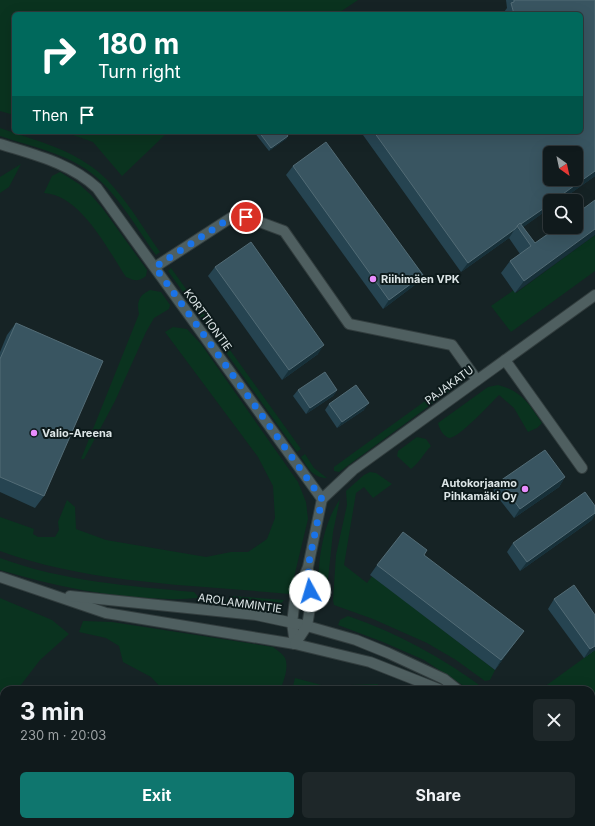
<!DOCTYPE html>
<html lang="en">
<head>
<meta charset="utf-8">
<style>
  body { margin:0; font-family:Inter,sans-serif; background:#1e2729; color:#f1f3f6; height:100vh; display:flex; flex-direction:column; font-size:15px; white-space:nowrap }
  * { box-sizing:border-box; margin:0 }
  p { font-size:13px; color:#9ca1a3 }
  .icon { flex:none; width:22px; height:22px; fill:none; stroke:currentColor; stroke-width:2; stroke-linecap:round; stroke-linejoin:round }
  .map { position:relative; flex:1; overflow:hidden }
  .details { position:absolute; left:0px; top:686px; width:595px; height:140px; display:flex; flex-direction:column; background:#101a1c; border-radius:12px 12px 0 0; box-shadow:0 4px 16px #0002,0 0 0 1px #30383b }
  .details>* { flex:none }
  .top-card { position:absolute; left:12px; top:12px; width:571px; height:122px; border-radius:6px; box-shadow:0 4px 16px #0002,0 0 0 1px #30383b; background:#00695c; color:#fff; overflow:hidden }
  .needle { width:26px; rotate:147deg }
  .buttons { position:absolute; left:543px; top:146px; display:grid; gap:8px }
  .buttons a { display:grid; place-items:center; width:40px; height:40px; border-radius:6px; background:#101a1c; box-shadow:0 4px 16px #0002,0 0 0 1px #30383b; font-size:20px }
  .pin { position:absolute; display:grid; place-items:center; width:34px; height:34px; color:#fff; margin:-17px; border:2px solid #fff; border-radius:50%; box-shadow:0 1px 4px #0007 }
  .me { position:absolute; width:44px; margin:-22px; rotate:354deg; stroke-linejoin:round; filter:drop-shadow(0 0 3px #0008) }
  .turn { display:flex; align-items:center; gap:14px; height:84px; padding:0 20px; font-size:18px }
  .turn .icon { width:52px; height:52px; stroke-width:2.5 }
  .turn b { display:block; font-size:28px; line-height:34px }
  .then { display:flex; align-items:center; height:38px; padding:0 20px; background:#0003; gap:8px; font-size:15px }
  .round { display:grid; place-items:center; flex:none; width:42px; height:42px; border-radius:6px; background:#1e2729 }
  .head { display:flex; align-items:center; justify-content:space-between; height:68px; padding:0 20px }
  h1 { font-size:24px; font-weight:700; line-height:30px }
  .button { display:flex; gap:8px; margin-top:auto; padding:8px 20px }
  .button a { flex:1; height:46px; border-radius:6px; background:#0f766e; color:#fff; font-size:16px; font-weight:700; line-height:46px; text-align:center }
  .button a+a { background:#1e2729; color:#f1f3f6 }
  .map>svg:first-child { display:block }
  .green { fill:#0a331f }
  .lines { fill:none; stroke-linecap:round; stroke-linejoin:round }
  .minor-casing { stroke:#323d3e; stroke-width:12 }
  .minor { stroke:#4f5f60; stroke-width:10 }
  .rail { stroke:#acb6b7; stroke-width:3 }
  .wall { fill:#264451 }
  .shaded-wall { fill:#173039 }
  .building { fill:#395561; stroke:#536c76; fill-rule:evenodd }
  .route { stroke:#1a73e8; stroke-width:7; stroke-dasharray:0 12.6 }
  .poi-dot { fill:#e98dfe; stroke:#0d1a1b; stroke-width:1.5 }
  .labels { text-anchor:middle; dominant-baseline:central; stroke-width:4; stroke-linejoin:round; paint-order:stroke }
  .poi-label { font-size:11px; font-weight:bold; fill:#dce5e6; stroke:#0d1a1b; text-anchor:start }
  .street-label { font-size:11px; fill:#dce5e6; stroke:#0d1a1b }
</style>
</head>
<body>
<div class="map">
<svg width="595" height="826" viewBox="0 0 595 826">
  <rect width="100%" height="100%" fill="#162325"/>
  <g class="green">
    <polygon points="0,0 358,0 337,14 14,14 14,115 0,111"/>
    <path d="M0,128C31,139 65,147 92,167C119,186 141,225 160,252L156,255C137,229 116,191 90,172C65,153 30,146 0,136Z"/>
    <polygon points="64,132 168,132 122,176 93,142"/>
    <polygon points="21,164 9,187 0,193 0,177"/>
    <path d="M60,172L79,184L91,195L103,209L147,270L146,276C138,282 135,281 126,277C108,250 81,195 44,193L52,176Z"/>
    <polygon points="595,235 595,271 511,332 491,306 514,290 516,293"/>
    <polygon points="171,268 301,449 297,452 168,271"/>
    <path d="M150,290L161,292L170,305L169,309L154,318L146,332L115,401L84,459H81L139,314C137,302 138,296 150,290Z"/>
    <path d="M173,327L187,329L201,344L298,482L306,502L308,519L290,594C195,585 90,584 0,551V517L34,529L33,534L38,537H55L59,530L58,522L67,500L75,507L76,529L106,540L206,557L231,552H248L267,539L275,518L273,486L258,457L165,332Z"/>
    <polygon points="461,375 459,384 339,472 334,471 334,467"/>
    <path d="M498,385C522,391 528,403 542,423L537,428L528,432L514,408L499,395C491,403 458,439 449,438C443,436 439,428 438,423L488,387Z"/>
    <path d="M417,437L426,439L431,446C423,454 420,462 411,469L397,456L398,451Z"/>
    <path d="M305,454L314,468L327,478C313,478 308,468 301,457Z"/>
    <polygon points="370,472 376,473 392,484 373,498 364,487 356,493 344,565 367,583 372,576 495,670 490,680 485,681 456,660 427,643 373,619 334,605 333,600 336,555 347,505 346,491 364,475"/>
    <path d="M340,499L333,532L326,598L319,600L317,598C319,563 320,529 340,499Z"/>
    <path d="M0,558C62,581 128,586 194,592L199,598C189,598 179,600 169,599C111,598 54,586 0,570Z"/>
    <path d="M232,596L284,600C271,617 243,606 226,602L227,599Z"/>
    <polygon points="0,598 52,620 69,634 40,660 17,690 4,690 4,697 0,699"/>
    <path d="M348,616C398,633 443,658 486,690H470L424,660L383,642L338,625L340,620Z"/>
    <path d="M83,621L112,622L273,647C277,650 283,654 285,658C289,667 284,681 280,690H163L151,677L123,662L119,646L106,638L79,632Z"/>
    <polygon points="595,650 595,696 591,699 591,690 540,690"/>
    <polygon points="295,678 325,686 377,684 388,690 292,690"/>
    <polygon points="591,709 595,715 595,765 591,762"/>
    <polygon points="0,740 4,741 4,787 0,786"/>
  </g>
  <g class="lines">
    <g class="minor-casing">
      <g id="minor">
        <path d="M0,144C35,155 70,163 97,188L322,499L308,567L295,599L292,623L295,644"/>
        <polyline points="155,267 232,217 246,217 284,231 349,324 452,345 477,380"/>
        <polyline points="505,360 582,468"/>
        <polyline points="322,499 353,470 595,295"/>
        <polyline points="0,577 106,613 295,644 370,662 441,690"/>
        <polyline points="70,596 256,615 307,626 356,640 388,653 444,679 458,690"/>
        <polyline points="295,644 307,626 311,602 308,569"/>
        <polyline points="591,789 595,791"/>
        <polyline points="591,801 595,804"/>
      </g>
    </g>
    <use href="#minor" class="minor"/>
    <g class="rail">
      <polyline points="0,795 4,797"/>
      <polyline points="0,811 4,813"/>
      <polyline points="23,822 31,826"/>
    </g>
  </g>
  <g class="wall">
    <polygon points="506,0 595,0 595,176 523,227 535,243 576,227 515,293 501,273 510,261 520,254 509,238 461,272 363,135 364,132 581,132 581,14 505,14 504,12 507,8"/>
    <polygon points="254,132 285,132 288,136 286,139 269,151"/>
    <polygon points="289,132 296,132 292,135"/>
    <polygon points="293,166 423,275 416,284 383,309 286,175"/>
    <polygon points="215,267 318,354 282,380 208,276"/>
    <polygon points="16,323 44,496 35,508 0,492 0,352 7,335"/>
    <polygon points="298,390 337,390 333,396 306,414 293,396"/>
    <polygon points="329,404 364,410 337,428 325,410"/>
    <polygon points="565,477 559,487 514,518 493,491 500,481"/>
    <polygon points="592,520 520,571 507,552 513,543"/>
    <polygon points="424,555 517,640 495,670 370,575 377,565"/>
    <polygon points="554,599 595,650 584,658 548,609"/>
  </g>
  <g class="shaded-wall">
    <polygon points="288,136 286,139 269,151 271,148"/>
    <polygon points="595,171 595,176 560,201 553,201"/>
    <polygon points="550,204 550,208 519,230 517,227"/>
    <polygon points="515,229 509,238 461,272 468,263"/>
    <polygon points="595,229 595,235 515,293 524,281"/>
    <polygon points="423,275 416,284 383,309 389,300"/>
    <polygon points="324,345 318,354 282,380 289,370"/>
    <polygon points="337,390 333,396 306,414 310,408"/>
    <polygon points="369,403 364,410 337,428 342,422"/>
    <polygon points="565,477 559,487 514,518 520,509"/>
    <polygon points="595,513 595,515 592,520 520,571 527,562"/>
    <polygon points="524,631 517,640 495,670 501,660"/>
    <polygon points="595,646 595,650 584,658 590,649"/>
  </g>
  <g class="building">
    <path d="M514,0H595V171L553,201H550V204L521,224L520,223L515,229L468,263L374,132H581V14H514L511,3L514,2ZM550,153H576V179H550Z"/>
    <polygon points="259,132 285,132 288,136 271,148"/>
    <polygon points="326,142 423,275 389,300 293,166"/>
    <polygon points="595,200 595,229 524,281 510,261 531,246 517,226 520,223 535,243 558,227 576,227 576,214"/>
    <polygon points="251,242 324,345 289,370 215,267"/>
    <polygon points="16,323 103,361 44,496 0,477 0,359"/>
    <polygon points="325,372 337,390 310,408 298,390"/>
    <polygon points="356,385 369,403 342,422 329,404"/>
    <polygon points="545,450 565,477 520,509 500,481"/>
    <polygon points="585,492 595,506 595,513 527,562 513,543"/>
    <polygon points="403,532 427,550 424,555 524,631 501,660 377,565"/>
    <polygon points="574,585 595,615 595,646 590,649 554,599"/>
  </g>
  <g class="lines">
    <polyline class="route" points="246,217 232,217 155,267 322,499 308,567 310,591"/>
  </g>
  <g class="poi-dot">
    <circle cx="373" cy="279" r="4"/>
    <circle cx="34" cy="433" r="4"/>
    <circle cx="525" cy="489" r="4"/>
  </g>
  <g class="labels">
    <g class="poi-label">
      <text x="381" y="279">Riihimäen VPK</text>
      <text x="42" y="433">Valio-Areena</text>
      <text x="517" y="483" text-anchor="end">Autokorjaamo<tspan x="517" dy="13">Pihkamäki Oy</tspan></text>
    </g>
    <g class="street-label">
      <text transform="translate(208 320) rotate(54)">KORTTIONTIE</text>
      <text transform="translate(449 385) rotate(-36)">PAJAKATU</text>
      <text transform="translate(240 603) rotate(8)">AROLAMMINTIE</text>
    </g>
  </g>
</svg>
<div class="buttons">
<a><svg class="needle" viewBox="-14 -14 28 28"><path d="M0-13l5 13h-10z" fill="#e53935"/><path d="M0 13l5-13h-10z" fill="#9ca1a3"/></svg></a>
<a><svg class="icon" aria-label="search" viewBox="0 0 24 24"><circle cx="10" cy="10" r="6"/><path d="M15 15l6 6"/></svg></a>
</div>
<div class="pin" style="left:246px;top:217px;background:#d93025"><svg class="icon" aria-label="arrive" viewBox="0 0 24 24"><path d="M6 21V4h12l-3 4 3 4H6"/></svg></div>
<svg class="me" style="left:310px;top:591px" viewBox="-20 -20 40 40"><circle r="19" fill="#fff"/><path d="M0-13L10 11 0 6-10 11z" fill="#1a73e8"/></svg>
<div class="top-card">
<div class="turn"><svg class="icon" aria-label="right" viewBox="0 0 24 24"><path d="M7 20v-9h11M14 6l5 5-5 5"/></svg><div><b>180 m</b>Turn right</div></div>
<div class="then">Then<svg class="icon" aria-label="arrive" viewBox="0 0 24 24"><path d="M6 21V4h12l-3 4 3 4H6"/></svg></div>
</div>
<section class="details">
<div class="head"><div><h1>3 min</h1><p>230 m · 20:03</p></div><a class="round"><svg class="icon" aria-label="close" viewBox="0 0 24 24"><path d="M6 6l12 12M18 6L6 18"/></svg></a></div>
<div class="button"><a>Exit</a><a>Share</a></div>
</section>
</div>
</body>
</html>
